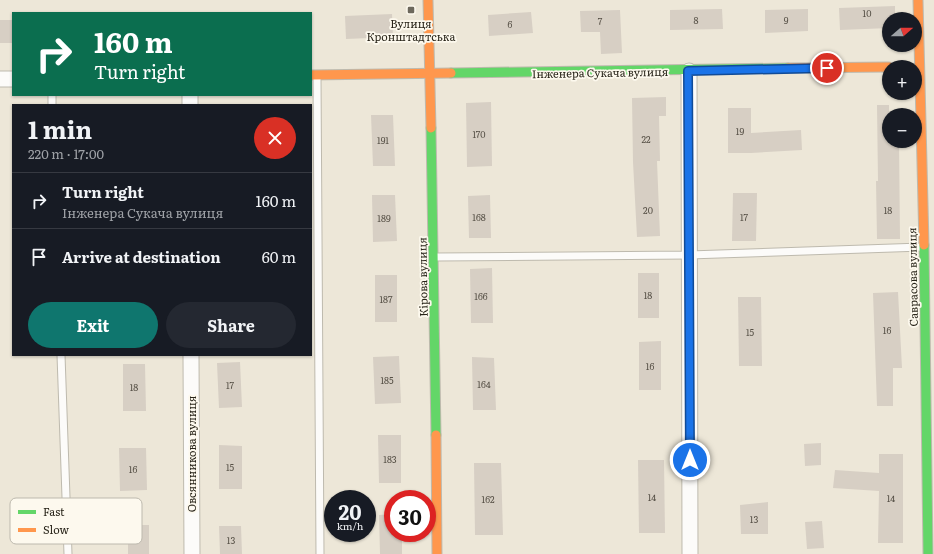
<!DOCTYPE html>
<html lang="en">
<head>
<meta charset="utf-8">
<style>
  body { margin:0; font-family:Literata,serif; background:#242831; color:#f1f3f6; height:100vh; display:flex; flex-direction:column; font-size:15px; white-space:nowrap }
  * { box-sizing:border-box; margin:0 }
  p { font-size:13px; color:#9ea1a6 }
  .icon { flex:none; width:22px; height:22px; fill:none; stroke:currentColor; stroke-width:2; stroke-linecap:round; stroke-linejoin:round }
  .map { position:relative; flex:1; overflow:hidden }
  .drawer { position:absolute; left:12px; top:104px; width:300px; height:252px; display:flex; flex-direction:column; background:#171b24; border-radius:0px; box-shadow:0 1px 3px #0004 }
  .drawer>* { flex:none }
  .top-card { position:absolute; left:12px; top:12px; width:300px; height:84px; border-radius:0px; box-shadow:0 1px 3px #0004; background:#0b6e4f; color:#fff; overflow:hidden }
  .needle { width:26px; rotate:70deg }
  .fabs { position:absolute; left:882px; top:12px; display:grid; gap:8px }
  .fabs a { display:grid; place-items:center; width:40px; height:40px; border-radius:50%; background:#171b24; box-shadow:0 1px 3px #0004; font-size:20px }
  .speed { position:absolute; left:324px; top:490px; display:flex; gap:8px; font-size:20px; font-weight:700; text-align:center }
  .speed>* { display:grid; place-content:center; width:52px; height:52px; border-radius:50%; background:#171b24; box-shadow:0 1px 3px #0004; line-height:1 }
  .speed small { font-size:10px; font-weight:400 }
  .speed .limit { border:6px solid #d22; background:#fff; color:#111 }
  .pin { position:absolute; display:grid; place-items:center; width:34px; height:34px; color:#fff; margin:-17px; border:2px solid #fff; border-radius:50%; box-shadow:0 1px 4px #0007 }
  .me { position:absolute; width:44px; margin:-22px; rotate:0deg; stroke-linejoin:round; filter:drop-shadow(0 0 3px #0008) }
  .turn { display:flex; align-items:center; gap:14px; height:84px; padding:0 16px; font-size:18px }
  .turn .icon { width:52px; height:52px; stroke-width:2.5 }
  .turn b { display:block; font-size:28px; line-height:34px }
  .round { display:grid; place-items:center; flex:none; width:42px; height:42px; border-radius:21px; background:#242831 }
  .headline { display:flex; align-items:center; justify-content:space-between; height:68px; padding:0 16px }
  h1 { font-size:24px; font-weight:700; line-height:30px }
  .action { display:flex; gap:8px; margin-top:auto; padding:8px 16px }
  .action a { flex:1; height:46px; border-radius:24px; background:#0f766e; color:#fff; font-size:16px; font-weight:700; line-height:46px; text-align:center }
  .action a+a { background:#242831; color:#f1f3f6 }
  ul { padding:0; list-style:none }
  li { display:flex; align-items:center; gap:12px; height:56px; padding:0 16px; border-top:1px solid #363941 }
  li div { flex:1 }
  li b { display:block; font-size:15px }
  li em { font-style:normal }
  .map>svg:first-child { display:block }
  .building { fill:#d7cfc4 }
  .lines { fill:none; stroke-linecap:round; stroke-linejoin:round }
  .lane-casing { stroke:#bebaae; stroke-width:9 }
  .street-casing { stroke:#bebaae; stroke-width:17 }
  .fast-casing { stroke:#bebaae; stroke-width:11 }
  .slow-casing { stroke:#bebaae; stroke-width:11 }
  .lane { stroke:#fcfbf9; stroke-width:7 }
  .street { stroke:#fcfbf9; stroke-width:15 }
  .fast { stroke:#63d668; stroke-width:9 }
  .slow { stroke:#ff974d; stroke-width:9 }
  .route-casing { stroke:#114b97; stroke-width:10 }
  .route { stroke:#1a73e8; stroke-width:7 }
  .poi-dot { fill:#6d685c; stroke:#fdf9ee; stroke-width:1.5 }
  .labels { text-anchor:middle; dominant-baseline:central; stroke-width:3.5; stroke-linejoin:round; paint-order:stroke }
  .number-label { font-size:9px; fill:#565046 }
  .poi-label { font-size:11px; fill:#282419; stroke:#fdf9ee }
  .street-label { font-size:11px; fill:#282419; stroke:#fdf9ee }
  .key { fill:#fdf9ee; stroke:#bdb9ae; stroke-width:1 }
  .key-label { font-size:11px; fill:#282419 }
</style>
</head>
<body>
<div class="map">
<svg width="934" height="554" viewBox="0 0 934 554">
  <rect width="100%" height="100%" fill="#ede7d8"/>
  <g class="building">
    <polygon points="895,6 895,19 889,19 889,28 840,30 839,8"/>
    <polygon points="722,9 723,29 670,30 670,10"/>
    <polygon points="808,9 808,31 765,33 765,10"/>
    <polygon points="620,10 622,53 601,54 600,32 581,32 580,11"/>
    <polygon points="531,12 533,33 489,36 488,15"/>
    <polygon points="392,14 393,37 346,39 345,16"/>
    <rect x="0" y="20" width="13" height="23"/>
    <polygon points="666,97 666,116 659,116 660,161 657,161 660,236 637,237 633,162 632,98"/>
    <polygon points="491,102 492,166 467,167 466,103"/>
    <polygon points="877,105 889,105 889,141 899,141 900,239 877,239 876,181 878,181"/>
    <polygon points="728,108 751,108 751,133 801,130 802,150 751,153 728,153"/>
    <polygon points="371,115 393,115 395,166 373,166"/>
    <polygon points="733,193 757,193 756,241 732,241"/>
    <polygon points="372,195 395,195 397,241 373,242"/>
    <polygon points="490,195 491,238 469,238 468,196"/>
    <polygon points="492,268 493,323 471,323 470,269"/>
    <rect x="638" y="273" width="21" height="45"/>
    <rect x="375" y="275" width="22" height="47"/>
    <polygon points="898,292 902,368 893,368 893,406 877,406 873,293"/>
    <polygon points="738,297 761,297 762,366 739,366"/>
    <polygon points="661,341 661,390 639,390 639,342"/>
    <polygon points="399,356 401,403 375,404 373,357"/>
    <polygon points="472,357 494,358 496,410 473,410"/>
    <polygon points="240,362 242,407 219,408 217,363"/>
    <polygon points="123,364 145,364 146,411 123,411"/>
    <polygon points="378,435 401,435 401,483 379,483"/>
    <polygon points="821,443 821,465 805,466 804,444"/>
    <polygon points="219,445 242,446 242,489 219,489"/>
    <polygon points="119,448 146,448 147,490 120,491"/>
    <polygon points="879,454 903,454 903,543 878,543 879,491 833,488 835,470 879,473"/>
    <polygon points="638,460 664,460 665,533 639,533"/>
    <polygon points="474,463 501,463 503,535 475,535"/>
    <polygon points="768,502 768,534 741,534 740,505"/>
    <polygon points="393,514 393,533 402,533 402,554 380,554 379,515"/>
    <polygon points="822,521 824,548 807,549 805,522"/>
    <rect x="128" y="525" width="21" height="29"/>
    <polygon points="219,526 241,526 242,554 220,554"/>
  </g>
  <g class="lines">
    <g class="lane-casing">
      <g id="lane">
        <polyline points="317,78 320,554"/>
        <polyline points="52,95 52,105"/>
        <polyline points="436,257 689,255 922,247"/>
        <polyline points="61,355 68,554"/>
      </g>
    </g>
    <g class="street-casing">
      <g id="street">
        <polyline points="689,71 690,554"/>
        <polyline points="0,79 13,79"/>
        <polyline points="190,95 190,105"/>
        <polyline points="191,355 192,554"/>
      </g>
    </g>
    <g class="fast-casing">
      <g id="fast">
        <polyline points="451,73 788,68"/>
        <polyline points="431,128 436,435"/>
        <polyline points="924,245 928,554"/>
      </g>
    </g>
    <g class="slow-casing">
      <g id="slow">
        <polyline points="428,0 431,128"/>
        <polyline points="918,0 924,245"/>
        <polyline points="788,68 889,67"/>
        <polyline points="311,75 451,73"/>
        <polyline points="436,435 437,554"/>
      </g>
    </g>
    <use href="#lane" class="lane"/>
    <use href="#street" class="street"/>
    <use href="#fast" class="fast"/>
    <use href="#slow" class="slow"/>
  </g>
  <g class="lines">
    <g class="route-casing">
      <polyline id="route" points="690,460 688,71 827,68"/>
    </g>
    <use href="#route" class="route"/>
  </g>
  <rect class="poi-dot" x="407" y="6" width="8" height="8" rx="2"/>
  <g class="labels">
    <g class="number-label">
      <text x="867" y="13">10</text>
      <text x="696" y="20">8</text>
      <text x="786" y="20">9</text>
      <text x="600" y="21">7</text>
      <text x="510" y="24">6</text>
      <text x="740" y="131">19</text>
      <text x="479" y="134">170</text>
      <text x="646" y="139">22</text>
      <text x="383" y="140">191</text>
      <text x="648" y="210">20</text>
      <text x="888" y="210">18</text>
      <text x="479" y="217">168</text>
      <text x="744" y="217">17</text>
      <text x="384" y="218">189</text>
      <text x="648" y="295">18</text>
      <text x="481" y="296">166</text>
      <text x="386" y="299">187</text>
      <text x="887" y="330">16</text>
      <text x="750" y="332">15</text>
      <text x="650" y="366">16</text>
      <text x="387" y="380">185</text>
      <text x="484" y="384">164</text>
      <text x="230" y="385">17</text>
      <text x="134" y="387">18</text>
      <text x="390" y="459">183</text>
      <text x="230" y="467">15</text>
      <text x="133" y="469">16</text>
      <text x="652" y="497">14</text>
      <text x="891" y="498">14</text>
      <text x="488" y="499">162</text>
      <text x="754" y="519">13</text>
      <text x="231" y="540">13</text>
    </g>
    <g class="poi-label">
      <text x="411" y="23">Вулиця<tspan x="411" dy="13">Кронштадтська</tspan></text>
    </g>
    <g class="street-label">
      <text transform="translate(600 72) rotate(-1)">Інженера Сукача вулиця</text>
      <text transform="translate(422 277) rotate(-91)">Кірова вулиця</text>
      <text transform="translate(912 277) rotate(-91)">Саврасова вулиця</text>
      <text transform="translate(191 454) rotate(-90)">Овсянникова вулиця</text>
    </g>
  </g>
  <rect x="10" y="498" width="132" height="46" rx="6" class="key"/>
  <rect x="18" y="510" width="18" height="4" fill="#63d668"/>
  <rect x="18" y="528" width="18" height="4" fill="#ff974d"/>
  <g class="key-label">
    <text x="43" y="516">Fast</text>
    <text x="43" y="534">Slow</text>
  </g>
</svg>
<div class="fabs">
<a><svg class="needle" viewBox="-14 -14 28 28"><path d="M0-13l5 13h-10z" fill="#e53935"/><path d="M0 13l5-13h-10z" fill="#9ea1a6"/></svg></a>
<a>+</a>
<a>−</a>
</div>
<div class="speed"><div>20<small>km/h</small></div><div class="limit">30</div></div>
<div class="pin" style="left:827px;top:68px;background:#d93025"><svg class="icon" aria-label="arrive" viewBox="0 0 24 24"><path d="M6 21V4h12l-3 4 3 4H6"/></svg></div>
<svg class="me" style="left:690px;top:460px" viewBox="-20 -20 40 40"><circle r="17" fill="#1a73e8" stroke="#fff" stroke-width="3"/><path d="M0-11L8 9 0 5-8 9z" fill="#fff"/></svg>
<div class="top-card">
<div class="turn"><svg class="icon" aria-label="right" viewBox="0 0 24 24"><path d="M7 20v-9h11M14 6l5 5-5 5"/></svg><div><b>160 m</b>Turn right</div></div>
</div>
<section class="drawer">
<div class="headline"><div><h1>1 min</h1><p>220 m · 17:00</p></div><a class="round" style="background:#d93025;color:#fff"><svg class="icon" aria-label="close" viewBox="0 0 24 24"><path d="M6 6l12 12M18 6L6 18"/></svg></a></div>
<ul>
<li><svg class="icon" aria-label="right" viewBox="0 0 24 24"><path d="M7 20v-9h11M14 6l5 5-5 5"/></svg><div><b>Turn right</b><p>Інженера Сукача вулиця</p></div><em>160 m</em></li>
<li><svg class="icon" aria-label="arrive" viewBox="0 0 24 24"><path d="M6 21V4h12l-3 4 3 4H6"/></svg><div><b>Arrive at destination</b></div><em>60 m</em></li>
</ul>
<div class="action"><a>Exit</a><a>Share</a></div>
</section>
</div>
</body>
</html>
